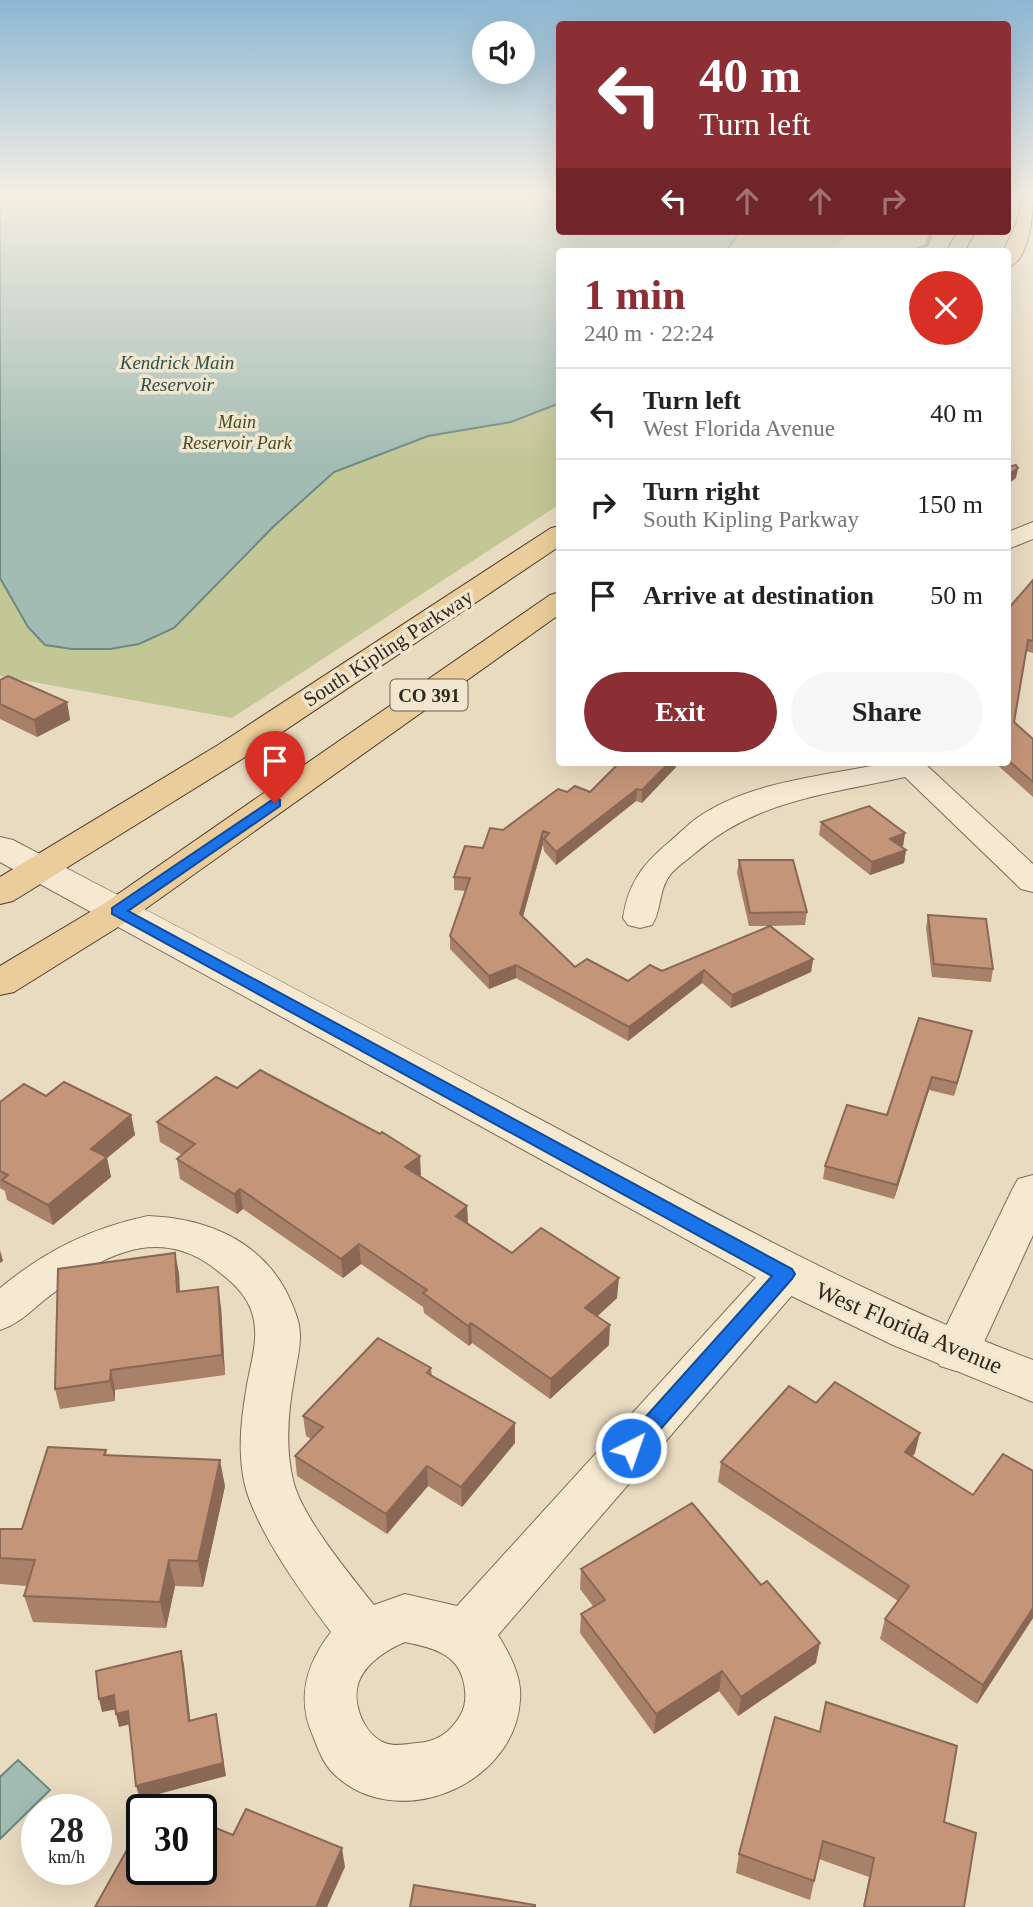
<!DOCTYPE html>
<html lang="en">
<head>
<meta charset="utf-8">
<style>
  body { margin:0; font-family:"Times New Roman",serif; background:#f6f6f6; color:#222; height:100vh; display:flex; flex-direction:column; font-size:26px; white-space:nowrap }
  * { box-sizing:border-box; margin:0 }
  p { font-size:23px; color:#767676 }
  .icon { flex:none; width:38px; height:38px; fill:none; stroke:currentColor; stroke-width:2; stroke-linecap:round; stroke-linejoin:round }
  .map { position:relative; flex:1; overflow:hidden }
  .panel { position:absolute; left:556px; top:248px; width:455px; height:518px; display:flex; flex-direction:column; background:#fff; border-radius:7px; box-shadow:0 7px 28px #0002 }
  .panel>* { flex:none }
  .guide { position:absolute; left:556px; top:21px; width:455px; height:214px; border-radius:7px; box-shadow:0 7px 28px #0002; background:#8b2f34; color:#fff; overflow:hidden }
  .controls { position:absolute; left:472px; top:21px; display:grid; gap:14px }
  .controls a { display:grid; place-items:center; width:63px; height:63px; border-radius:50%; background:#fff; box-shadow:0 7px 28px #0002; font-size:35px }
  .speed { position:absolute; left:21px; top:1794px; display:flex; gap:14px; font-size:35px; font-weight:700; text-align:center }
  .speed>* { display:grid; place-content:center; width:91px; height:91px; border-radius:50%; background:#fff; box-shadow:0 7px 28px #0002; line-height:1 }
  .speed small { font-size:18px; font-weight:400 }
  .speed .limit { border:4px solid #111; border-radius:10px; background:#fff; color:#111 }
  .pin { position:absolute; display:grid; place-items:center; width:60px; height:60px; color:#fff; margin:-72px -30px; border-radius:50% 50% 50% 0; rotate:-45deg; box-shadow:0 0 7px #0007 }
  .pin .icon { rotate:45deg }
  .me { position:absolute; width:77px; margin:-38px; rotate:41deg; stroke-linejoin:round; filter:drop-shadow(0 0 5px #0008) }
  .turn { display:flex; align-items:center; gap:24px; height:147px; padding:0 28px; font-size:32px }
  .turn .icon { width:91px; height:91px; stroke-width:2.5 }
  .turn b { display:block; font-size:49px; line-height:60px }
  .lanes { display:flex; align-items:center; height:66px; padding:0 28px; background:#0003; justify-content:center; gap:35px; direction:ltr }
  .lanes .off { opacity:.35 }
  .round { display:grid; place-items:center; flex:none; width:74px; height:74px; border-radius:37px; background:#f6f6f6 }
  .summary { display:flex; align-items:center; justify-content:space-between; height:119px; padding:0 28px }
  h1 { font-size:42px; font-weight:600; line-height:52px; color:#8b2f34 }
  .button { display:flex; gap:14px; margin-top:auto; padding:14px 28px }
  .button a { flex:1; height:80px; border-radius:42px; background:#8b2f34; color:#fff; font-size:28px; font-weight:600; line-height:80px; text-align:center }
  .button a+a { background:#f6f6f6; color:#222 }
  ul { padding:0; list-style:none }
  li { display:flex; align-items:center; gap:21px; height:91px; padding:0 28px; border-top:2px solid #e0e0e0 }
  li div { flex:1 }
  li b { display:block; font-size:26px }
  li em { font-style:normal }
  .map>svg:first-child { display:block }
  .green { fill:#c3c695 }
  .water { fill:#a2bcb3; stroke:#6b8980; stroke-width:2 }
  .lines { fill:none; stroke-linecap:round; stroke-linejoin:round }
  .stream { fill:#6b8980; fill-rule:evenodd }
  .minor-casing { stroke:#816c5a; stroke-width:2 }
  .tertiary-casing { stroke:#816c5a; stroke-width:2 }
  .primary-casing { stroke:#4f3b2e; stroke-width:2 }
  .minor { fill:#f5e9d2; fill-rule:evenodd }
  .tertiary { fill:#f5e9d2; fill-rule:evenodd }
  .primary { fill:#eacd9a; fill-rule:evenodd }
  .wall { fill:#a98068 }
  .shaded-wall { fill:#8a6855 }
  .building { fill:#c59579; stroke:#8a6855; stroke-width:2 }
  .route { fill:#1a73e8; stroke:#114b97; stroke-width:2 }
  .labels { text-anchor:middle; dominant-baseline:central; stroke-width:7; stroke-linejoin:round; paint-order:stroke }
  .far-park-label { font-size:18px; font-style:italic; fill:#444c25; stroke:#f2e6cf }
  .far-water-label { font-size:19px; font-style:italic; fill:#2d504c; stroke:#f2e6cf }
  .shield { fill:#f2e6cf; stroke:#6c6052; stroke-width:2 }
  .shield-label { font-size:19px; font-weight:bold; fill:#32261d }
  .street-label { font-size:21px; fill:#32261d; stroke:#f2e6cf }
  .near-street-label { font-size:24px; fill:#32261d; stroke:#f2e6cf }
</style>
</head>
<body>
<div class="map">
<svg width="1033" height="1907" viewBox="0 0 1033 1907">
  <rect width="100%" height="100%" fill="#e9dbc0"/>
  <polygon class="green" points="0,195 560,195 560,231 847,231 835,251 902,252 560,252 560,504 232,718 0,676"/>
  <g class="water">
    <polygon points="0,195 560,195 560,231 741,231 725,252 560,252 560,403 511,422 428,436 334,472 274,526 174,628 139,644 110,649 72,649 45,645 28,627 0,578"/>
    <polygon points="18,1760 50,1790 0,1839 0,1777"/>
  </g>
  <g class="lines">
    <polygon class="stream" points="930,231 934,231 929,246 914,252 907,252 925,244"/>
    <g class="minor-casing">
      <g id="minor">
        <polygon points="1033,522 1033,539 1008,549 1008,532"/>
        <path d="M886,763H924L1033,864V892L1021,889L905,777C828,794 755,800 694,854C687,860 676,867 670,875C658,891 662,910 652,925L640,928L628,925L623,918C628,884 642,865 668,843C678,835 687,825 697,818C749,781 826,776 886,763Z"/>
        <polygon points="1033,1175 1033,1235 979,1353 972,1366 956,1371 940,1366 933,1353 1012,1190 1018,1179"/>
        <path d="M148,1216C204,1218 258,1239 286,1291C293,1306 300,1320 300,1336C300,1351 296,1365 294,1379C288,1412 285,1447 293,1480C301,1516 350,1575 374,1605L405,1594L457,1606L770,1262L785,1257L800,1262L807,1274L800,1286L498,1635C510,1655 522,1676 520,1700C515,1786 395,1835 333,1773C323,1763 318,1749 313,1736C296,1698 306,1664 331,1632C302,1593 254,1528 244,1481C238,1451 241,1421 246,1391C250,1363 262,1335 250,1307C242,1289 226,1277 210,1265C185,1247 155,1242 125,1252C95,1261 68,1282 43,1301C29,1313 18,1324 0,1330V1288C45,1251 91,1228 148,1216ZM405,1642C435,1648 462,1655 465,1690C466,1699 465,1708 460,1716C450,1733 436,1742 417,1743C407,1744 395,1747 385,1743C363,1734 350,1700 360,1679C368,1662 388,1649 405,1642Z"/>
      </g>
    </g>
    <g class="tertiary-casing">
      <path id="tertiary" d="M0,837L13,840C191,933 369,1028 547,1123C706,1208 863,1296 1033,1360V1402L893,1345L775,1288L0,862Z"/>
    </g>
    <g class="primary-casing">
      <g id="primary">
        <path d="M1023,195H1033C1033,213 1030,261 1008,267V252H1003L1016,224Z"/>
        <polygon points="958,231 976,231 964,252 946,252"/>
        <polygon points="560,526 560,546 242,759 13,901 0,904 0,877 218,745 551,528"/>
        <polygon points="560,592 560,614 131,919 14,992 0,995 0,966 105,903 550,595"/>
      </g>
    </g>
    <use href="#minor" class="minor"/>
    <use href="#tertiary" class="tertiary"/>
    <use href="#primary" class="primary"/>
  </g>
  <g class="wall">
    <polygon points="1033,580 1033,653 1026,651 1014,722 1033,739 1033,797 995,763 1008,763 1008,609"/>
    <polygon points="0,680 67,702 70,720 37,737 0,719"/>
    <polygon points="619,763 676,763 676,767 642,803 636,801 556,865 544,851 543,844 523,917 575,967 628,981 662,971 770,926 749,926 737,873 739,860 807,912 805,925 770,926 813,959 811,972 731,1008 702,983 628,1041 516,978 489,989 450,949 450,936 466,891 454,890 454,877 483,848 503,830 567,792 590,792"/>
    <polygon points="821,822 905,833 903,846 901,847 906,850 904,863 870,875 819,835"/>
    <polygon points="928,915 993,969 991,982 932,977 926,928"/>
    <polygon points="972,1031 954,1096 929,1090 894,1199 823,1179 825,1166 887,1115"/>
    <polygon points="237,1088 421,1175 420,1176 467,1206 468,1223 512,1253 617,1298 597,1316 609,1345 550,1399 472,1343 469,1346 424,1313 423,1307 361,1264 343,1278 243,1209 237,1214 180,1179 177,1159 182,1155 160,1142 157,1122"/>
    <polygon points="46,1096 131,1115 135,1135 107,1158 111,1177 53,1225 7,1200 5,1191 0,1188 0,1102"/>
    <polygon points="179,1273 180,1292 221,1307 225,1375 115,1390 115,1401 60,1409 55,1389"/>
    <polygon points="431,1368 432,1376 515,1443 462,1507 428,1486 387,1534 297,1476 295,1456 311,1439 306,1436 303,1416"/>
    <polygon points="816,1403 915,1453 912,1457 973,1495 1033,1471 1033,1618 977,1704 880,1639 885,1619 898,1601 718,1482 721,1462"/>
    <polygon points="106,1450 107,1455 225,1486 203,1587 175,1586 166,1628 33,1622 24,1596 27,1586 0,1584 0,1529 22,1529"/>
    <polygon points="581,1569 816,1663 738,1716 719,1691 654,1734 580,1633 581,1614 593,1606 580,1589"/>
    <polygon points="944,1822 964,1907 863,1907 869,1877 819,1859 810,1900 736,1873 739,1854"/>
  </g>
  <g class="shaded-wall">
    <polygon points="1018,468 1016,478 1008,484 1008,475"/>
    <polygon points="67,702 70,720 37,737 34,720"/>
    <polygon points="669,763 676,763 676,767 642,803 642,790"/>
    <polygon points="637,789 636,801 556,865 556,852"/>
    <polygon points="543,831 543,844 520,927 520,914"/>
    <polygon points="905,833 903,846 888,851 890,839"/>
    <polygon points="906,850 904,863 870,875 872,862"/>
    <polygon points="813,959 811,972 731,1008 732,995"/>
    <polygon points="516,965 516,978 489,989 489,976"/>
    <polygon points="704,970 702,983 628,1041 629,1027"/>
    <polygon points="972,1031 969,1044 954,1096 957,1083"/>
    <polygon points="932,1077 929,1090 894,1199 897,1185"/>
    <polygon points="131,1115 135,1135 107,1158 111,1177 53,1225 48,1205 91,1149"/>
    <polygon points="420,1156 421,1175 406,1187 405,1167"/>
    <polygon points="240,1189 243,1209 237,1214 234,1194"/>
    <polygon points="467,1206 468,1226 456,1216"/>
    <polygon points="359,1244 361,1264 343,1278 341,1259"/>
    <polygon points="0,1250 3,1261 0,1263"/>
    <polygon points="175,1253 179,1273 180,1312 177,1292"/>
    <polygon points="619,1278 617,1298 585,1328 585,1308"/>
    <polygon points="218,1287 221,1307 225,1375 222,1355"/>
    <polygon points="471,1323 472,1343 469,1346 468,1326"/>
    <polygon points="610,1325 609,1345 550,1399 551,1379"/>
    <polygon points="111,1370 115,1390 115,1401 110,1381"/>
    <polygon points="515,1423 515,1443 462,1507 461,1487"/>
    <polygon points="920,1433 915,1453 900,1472 905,1452"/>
    <polygon points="220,1460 225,1486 203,1587 198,1561"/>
    <polygon points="427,1466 428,1486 387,1534 386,1514"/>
    <polygon points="169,1560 175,1586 166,1628 160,1602"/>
    <polygon points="1033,1608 1033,1618 977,1704 983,1685"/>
    <polygon points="820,1643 816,1663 738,1716 741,1697"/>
    <polygon points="181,1651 184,1665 192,1734 189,1721"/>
    <polygon points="722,1671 719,1691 654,1734 656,1714"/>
    <polygon points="114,1695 118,1709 102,1712 99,1699"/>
    <polygon points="128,1711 131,1724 119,1727 116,1714"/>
    <polygon points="216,1714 226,1776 140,1799 136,1786"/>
    <polygon points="342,1848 345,1867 327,1907 316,1907"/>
  </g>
  <g class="building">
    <polygon points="1016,465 1018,468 1008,475 1008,467"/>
    <polygon points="1033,580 1033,641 1028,640 1014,722 1033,739 1033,782 1008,760 1008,609"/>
    <polygon points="8,676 67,702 34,720 0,704 0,680"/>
    <polygon points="619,763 669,763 642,790 637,789 556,852 544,839 549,833 543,831 520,914 575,967 587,959 628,981 650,965 662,971 770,926 813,959 732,995 704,970 629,1027 516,965 489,976 450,936 470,878 454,877 465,846 483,848 490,828 503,830 558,789 567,792 575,786 590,792"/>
    <polygon points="869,806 905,833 890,839 906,850 872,862 821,822"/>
    <polygon points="739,860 793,860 807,912 750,913"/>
    <polygon points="928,915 986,919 993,969 934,964"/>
    <polygon points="919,1018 972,1031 957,1083 932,1077 897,1185 825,1166 847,1105 887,1115"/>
    <polygon points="260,1070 380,1134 382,1132 420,1156 405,1167 467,1206 456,1216 512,1253 541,1228 619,1278 585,1308 610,1325 551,1379 471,1323 468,1326 423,1293 427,1290 359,1244 341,1259 240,1189 234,1194 177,1159 195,1144 157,1122 216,1077 237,1088"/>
    <polygon points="64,1082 131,1115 91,1149 107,1157 48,1205 2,1180 8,1175 0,1171 0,1102 24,1084 46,1096"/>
    <polygon points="175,1253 177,1292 218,1287 222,1355 111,1370 110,1381 55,1389 58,1269"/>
    <polygon points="378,1338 431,1368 427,1373 515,1423 461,1487 427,1466 386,1514 295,1456 323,1427 303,1416"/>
    <polygon points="835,1382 920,1433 905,1452 973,1495 1003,1454 1033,1471 1033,1608 983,1685 885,1619 909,1586 721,1462 789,1386 816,1403"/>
    <polygon points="48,1447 106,1450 104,1455 220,1460 198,1561 169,1560 160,1602 24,1596 35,1560 0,1558 0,1529 22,1529"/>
    <polygon points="692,1503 761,1585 767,1581 820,1643 741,1697 722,1671 656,1714 581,1614 605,1600 581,1569"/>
    <polygon points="181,1651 189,1721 216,1714 223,1763 136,1786 128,1711 116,1714 114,1695 99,1699 96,1671"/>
    <polygon points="826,1702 957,1746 944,1822 976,1833 964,1907 864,1907 874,1858 823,1841 814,1881 739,1854 775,1717 820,1732"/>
    <polygon points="246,1809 342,1848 316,1907 95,1907 142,1823 142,1869 201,1869 201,1822 233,1835"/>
    <polygon points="414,1885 535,1905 535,1907 410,1907"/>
  </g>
  <linearGradient id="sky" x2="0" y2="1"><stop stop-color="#8cb7d3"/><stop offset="0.42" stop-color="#f5efe3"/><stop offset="1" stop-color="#f5efe3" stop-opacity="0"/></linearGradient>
  <rect width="1033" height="461" fill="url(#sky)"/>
  <polygon class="route" points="275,798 280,800 280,806 128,911 792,1269 795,1274 792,1279 638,1455 631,1458 623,1455 620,1448 623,1442 772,1276 112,914 112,908"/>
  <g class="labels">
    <g class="far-park-label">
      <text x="237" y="422">Main<tspan x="237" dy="21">Reservoir Park</tspan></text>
    </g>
    <g class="far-water-label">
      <text x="177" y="362">Kendrick Main<tspan x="177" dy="22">Reservoir</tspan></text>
    </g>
    <rect class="shield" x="390.5" y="679.5" width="77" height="31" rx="5"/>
    <g class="shield-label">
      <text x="429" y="695">CO 391</text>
    </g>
    <g class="street-label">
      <text transform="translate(388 648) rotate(-33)">South Kipling Parkway</text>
    </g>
    <g class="near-street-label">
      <text transform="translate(909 1328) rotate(23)">West Florida Avenue</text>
    </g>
  </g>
</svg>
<div class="controls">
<a><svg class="icon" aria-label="sound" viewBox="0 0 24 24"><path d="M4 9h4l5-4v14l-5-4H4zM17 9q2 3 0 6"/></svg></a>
</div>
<div class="speed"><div>28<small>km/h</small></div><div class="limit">30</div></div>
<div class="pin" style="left:275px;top:803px;background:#d93025"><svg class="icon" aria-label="arrive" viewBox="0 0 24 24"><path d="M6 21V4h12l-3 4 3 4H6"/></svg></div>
<svg class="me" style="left:631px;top:1448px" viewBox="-20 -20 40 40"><circle r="17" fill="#1a73e8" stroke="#fff" stroke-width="3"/><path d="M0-11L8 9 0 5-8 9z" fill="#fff"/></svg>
<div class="guide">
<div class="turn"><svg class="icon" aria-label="left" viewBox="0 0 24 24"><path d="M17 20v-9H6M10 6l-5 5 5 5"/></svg><div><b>40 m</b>Turn left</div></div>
<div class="lanes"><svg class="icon" aria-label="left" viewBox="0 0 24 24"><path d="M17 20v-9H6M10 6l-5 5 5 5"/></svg><svg class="icon off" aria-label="ahead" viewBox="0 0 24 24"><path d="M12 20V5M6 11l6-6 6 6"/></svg><svg class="icon off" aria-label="ahead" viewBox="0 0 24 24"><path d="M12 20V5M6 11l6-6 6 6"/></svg><svg class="icon off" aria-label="right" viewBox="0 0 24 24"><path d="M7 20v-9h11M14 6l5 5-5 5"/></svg></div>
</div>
<section class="panel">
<div class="summary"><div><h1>1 min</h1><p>240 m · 22:24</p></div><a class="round" style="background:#d93025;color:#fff"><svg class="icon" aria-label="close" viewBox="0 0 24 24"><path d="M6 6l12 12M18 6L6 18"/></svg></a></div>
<ul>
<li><svg class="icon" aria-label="left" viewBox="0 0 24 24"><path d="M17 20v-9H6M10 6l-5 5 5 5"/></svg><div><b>Turn left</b><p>West Florida Avenue</p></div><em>40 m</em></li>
<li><svg class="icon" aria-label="right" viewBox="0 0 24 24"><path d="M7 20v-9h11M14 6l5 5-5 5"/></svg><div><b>Turn right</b><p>South Kipling Parkway</p></div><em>150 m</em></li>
<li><svg class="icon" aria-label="arrive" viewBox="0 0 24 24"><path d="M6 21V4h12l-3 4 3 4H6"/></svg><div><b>Arrive at destination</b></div><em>50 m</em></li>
</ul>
<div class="button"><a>Exit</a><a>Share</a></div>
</section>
</div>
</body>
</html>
